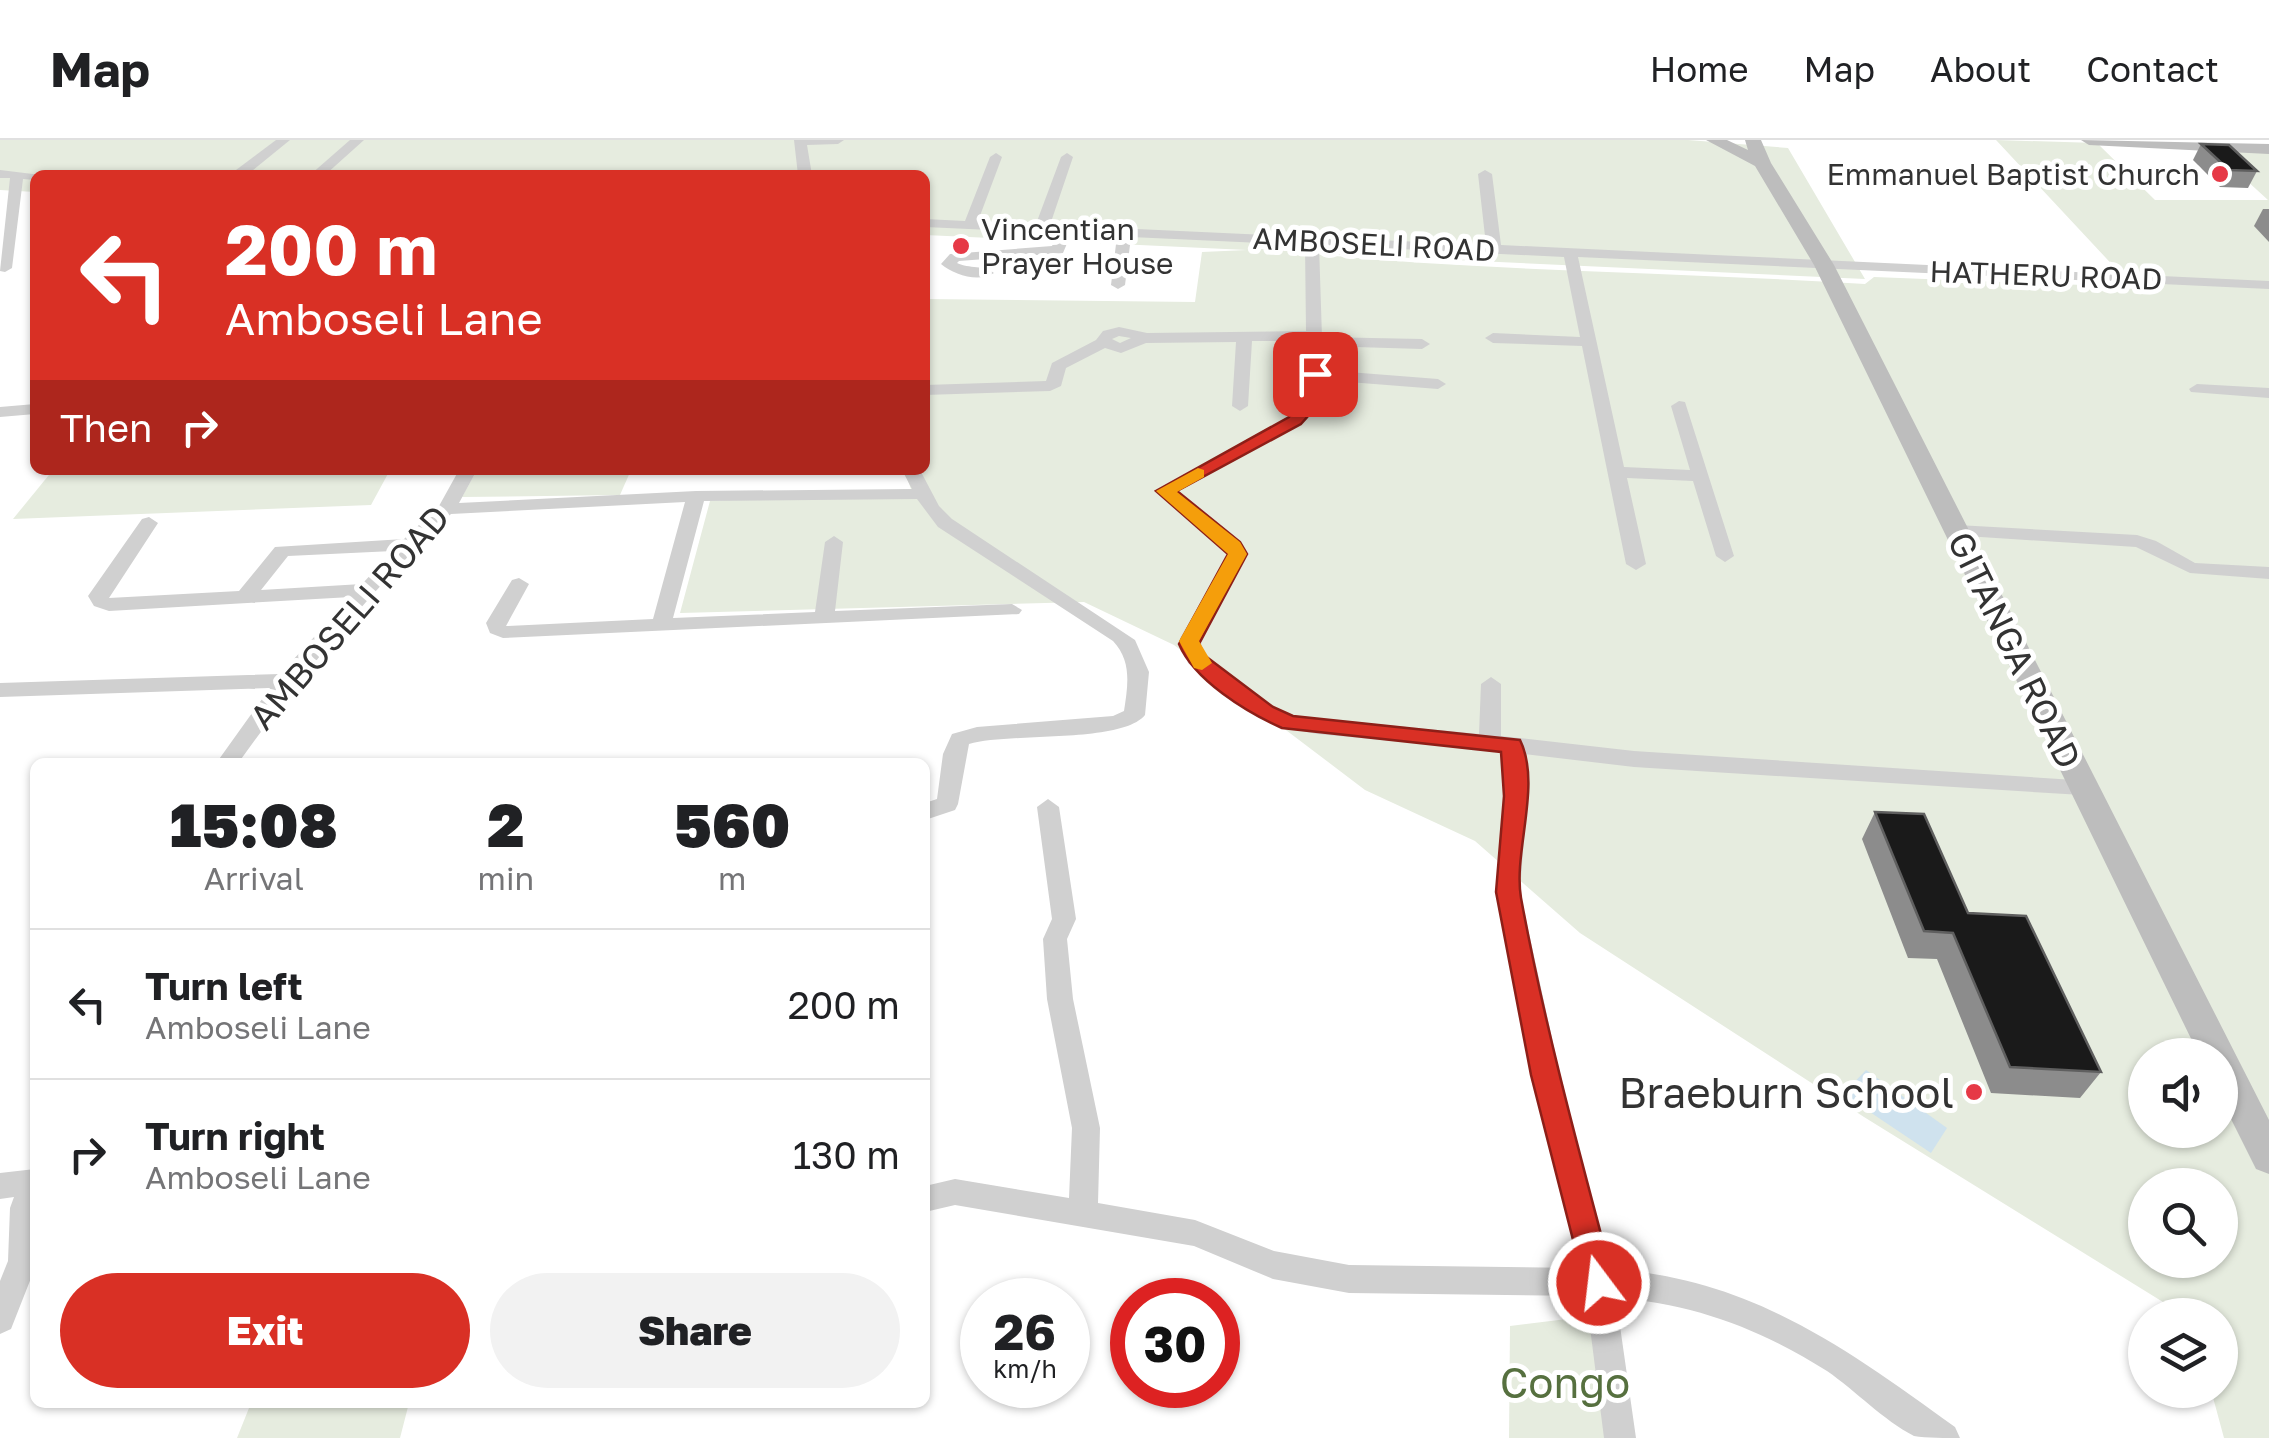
<!DOCTYPE html>
<html lang="en">
<head>
<meta charset="utf-8">
<style>
  body { margin:0; font-family:"Golos Text",sans-serif; background:#f2f2f2; color:#202124; height:100vh; display:flex; flex-direction:column; font-size:38px; white-space:nowrap }
  * { box-sizing:border-box; margin:0 }
  p { font-size:32px; color:#757577 }
  .icon { flex:none; width:55px; height:55px; fill:none; stroke:currentColor; stroke-width:2; stroke-linecap:round; stroke-linejoin:round }
  .map { position:relative; flex:1; overflow:hidden }
  .sheet { position:absolute; left:30px; top:618px; width:900px; height:650px; display:flex; flex-direction:column; background:#fff; border-radius:15px; box-shadow:0 2px 8px #0004 }
  .sheet>* { flex:none }
  .top-card { position:absolute; left:30px; top:30px; width:900px; height:305px; border-radius:15px; box-shadow:0 2px 8px #0004; background:#d93025; color:#fff; overflow:hidden }
  .controls { position:absolute; left:2128px; top:898px; display:grid; gap:20px }
  .controls a { display:grid; place-items:center; width:110px; height:110px; border-radius:50%; background:#fff; box-shadow:0 2px 8px #0004; font-size:50px }
  .speed { position:absolute; left:960px; top:1138px; display:flex; gap:20px; font-size:50px; font-weight:700; text-align:center }
  .speed>* { display:grid; place-content:center; width:130px; height:130px; border-radius:50%; background:#fff; box-shadow:0 2px 8px #0004; line-height:1 }
  .speed small { font-size:25px; font-weight:400 }
  .speed .limit { border:15px solid #d22; background:#fff; color:#111 }
  .pin { position:absolute; display:grid; place-items:center; width:85px; height:85px; color:#fff; margin:-42px; border-radius:20px; box-shadow:0 5px 15px #0006 }
  .me { position:absolute; width:110px; margin:-55px; rotate:345deg; stroke-linejoin:round; filter:drop-shadow(0 0 8px #0008) }
  .turn { display:flex; align-items:center; gap:35px; height:210px; padding:0 30px; font-size:45px }
  .turn .icon { width:130px; height:130px; stroke-width:2.5 }
  .turn b { display:block; font-size:70px; line-height:85px }
  .then { display:flex; align-items:center; height:95px; padding:0 30px; background:#0003; gap:20px; font-size:38px }
  .eta { display:flex; justify-content:space-evenly; align-items:center; height:170px; text-align:center }
  .eta b { font-size:60px; font-weight:800; line-height:70px }
  .primary-button { display:flex; gap:20px; margin-top:auto; padding:20px 30px }
  .primary-button a { flex:1; height:115px; border-radius:60px; background:#d93025; color:#fff; font-size:40px; font-weight:800; line-height:115px; text-align:center }
  .primary-button a+a { background:#f2f2f2; color:#202124 }
  ul { padding:0; list-style:none }
  li { display:flex; align-items:center; gap:30px; height:150px; padding:0 30px; border-top:2px solid #e0e0e0 }
  li div { flex:1 }
  li b { display:block; font-size:38px }
  li em { font-style:normal }
  header { display:flex; align-items:center; gap:60px; box-sizing:border-box; height:140px; padding:0 50px; background:#fff; border-bottom:2px solid #e0e0e0 }
  header strong { font-size:48px }
  nav { display:flex; gap:55px; margin-inline-start:auto; font-size:35px }
  .map>svg:first-child { display:block }
  .green { fill:#e6ecdf; fill-rule:evenodd }
  .water { fill:#cfe2ee }
  .lines { fill:none; stroke-linecap:round; stroke-linejoin:round }
  .minor { fill:#d0d0d0; fill-rule:evenodd }
  .secondary { fill:#bdbdbd; fill-rule:evenodd }
  .wall { fill:#8c8c8c }
  .building { fill:#1a1a1a; stroke:#5f5f5f; stroke-width:2.5 }
  .route { fill:#d93025; stroke:#8d1f18; stroke-width:2.5 }
  .slow { fill:#f59e0b }
  .poi-dot { fill:#e63946; stroke:#fff; stroke-width:4 }
  .labels { text-anchor:middle; dominant-baseline:central; stroke-width:10; stroke-linejoin:round; paint-order:stroke }
  .far-poi-label { font-size:30px; fill:#333; stroke:#fff; text-anchor:end }
  .far-street-label { font-size:30px; fill:#333; stroke:#fff }
  .street-label { font-size:35px; fill:#333; stroke:#fff }
  .near-poi-label { font-size:42px; fill:#333; stroke:#fff; text-anchor:end }
  .near-park-label { font-size:42px; fill:#56703f; stroke:#fff }
</style>
</head>
<body>
<header>
<strong>Map</strong>
<nav><a>Home</a><a>Map</a><a>About</a><a>Contact</a></nav>
</header>
<div class="map">
<svg width="2269" height="1298" viewBox="0 0 2269 1298">
  <rect width="100%" height="100%" fill="#fff"/>
  <g class="green">
    <path d="M0,0H1688L1788,8L1865,139L1303,113C1490,132 1678,132 1865,144L1874,137L2133,147L1996,0L2097,3L2155,60H2268L2211,8L2269,10V1298H2224L2211,1250H2220V1175H2184L1864,977L1580,793L1475,701L1365,650L1174,505L1084,462L680,473L710,361L911,349L904,330H925V159L1195,162L1202,112L1247,110L925,95V35H35V52L0,50ZM2145,915H2220V990H2145ZM2145,1045H2220V1120H2145Z"/>
    <polygon points="53,330 390,330 371,365 13,379"/>
    <polygon points="477,330 631,330 620,355 462,357"/>
    <polygon points="1608,1174 1630,1298 1509,1298 1510,1186"/>
    <polygon points="251,1263 251,1262 409,1263 400,1298 237,1298"/>
  </g>
  <polygon class="water" points="1866,930 1947,988 1931,1013 1843,954"/>
  <g class="lines">
    <g class="minor">
      <polygon points="276,0 290,0 247,35 236,35 236,30"/>
      <polygon points="350,0 364,0 325,35 310,35"/>
      <polygon points="794,0 844,0 838,4 807,5 812,35 798,35"/>
      <path d="M996,13L1002,17L978,81L1036,84L1061,17L1067,13L1073,17L1050,85L1486,105L1478,34L1485,30L1492,34L1501,105L2269,141V149L1578,117L1624,327L1690,330L1671,266L1679,261L1685,262L1734,416L1725,422L1716,416L1693,341L1627,338L1646,424L1636,430L1626,424L1582,206L1493,203L1485,198L1493,193L1580,197L1564,117L1319,105L1322,197L1422,199L1430,204L1422,209L1322,206L1323,230L1438,239L1446,244L1438,249L1323,240C1323,259 1314,271 1301,284L1177,352L1240,402L1247,414L1200,498L1204,515L1273,567L1294,576L1479,594L1481,544L1491,537L1501,544V596L1634,611L2090,641L2093,647L2090,653L2082,655L1634,627L1524,614L1527,656L1520,752L1567,967L1610,1129C1750,1138 1846,1208 1955,1287L1960,1298C1947,1298 1926,1298 1914,1296C1883,1280 1856,1251 1827,1231C1763,1190 1692,1163 1616,1158L1636,1298H1604L1586,1156L1349,1153L1273,1139L1194,1106L955,1065L925,1072V1046L955,1039L1069,1058L1072,988L1047,859L1043,799L1052,779L1037,667L1048,659L1059,667L1076,779L1067,799L1073,859L1100,988L1098,1063L1195,1080L1274,1111L1349,1125L1580,1128L1539,967L1496,752L1505,656L1502,611L1317,594L1282,587L1257,577L1188,523L1180,498L1229,414L1156,351L1289,276C1311,254 1307,230 1306,201H1252L1248,266L1240,271L1232,266L1236,202L1146,203L1121,213L1105,208L1066,228L1061,246L1050,251L925,255V245L1046,241L1052,223L1096,200L1103,191L1119,187L1147,193L1306,191L1305,105L1131,97L1125,145L1118,149L1111,145L1117,96L1071,94L1063,113L959,121L957,123C969,129 985,125 994,133C979,143 954,135 941,124L950,114L1052,106L1058,93L925,87V79L965,81L990,17ZM1119,196L1131,198L1120,203L1112,199Z"/>
      <polygon points="0,30 41,35 35,35 35,40 23,39 12,128 5,132 0,131 10,38 0,38"/>
      <polygon points="2197,244 2269,248 2269,258 2191,252 2189,249"/>
      <polygon points="35,264 35,274 0,277 0,267"/>
      <path d="M459,330H477L459,363L696,351L912,349L902,330H920L939,366L952,379L1135,500L1149,532L1145,575C1121,604 1009,592 969,604L958,664L955,670L925,680V663L937,659L943,614L952,594L977,587L1113,576L1124,571C1128,545 1132,521 1113,501L938,387L917,359L704,361L673,478L815,472L825,402L834,396L843,402L835,471L1012,464L1022,470L1019,474L503,498L490,493L486,483L512,440L519,438L529,444L506,486L653,479L685,362L451,374C372,449 302,534 239,622H217L270,548L0,557V543L280,534L351,457L109,471L94,466L88,456L142,379L149,377L158,383L109,458L239,451L275,407L404,399L439,366ZM393,411L362,444L261,450L288,416Z"/>
      <polygon points="1957,385 2137,395 2156,401 2195,423 2269,427 2269,439 2190,433 2136,407 1950,395 1950,387"/>
      <polygon points="35,1029 35,1128 11,1189 0,1194 0,1141 8,1121 10,1068 14,1057 0,1059 0,1033"/>
    </g>
    <g class="secondary">
      <polygon points="1706,0 1727,0 1748,10 1745,0 1761,0 1771,23 1834,125 2269,980 2269,1034 2256,1029 2220,957 2220,915 2199,915 1814,125 1755,26"/>
      <polygon points="2081,0 2269,4 2269,14 2089,5"/>
    </g>
  </g>
  <g class="wall">
    <polygon points="2201,4 2257,31 2248,48 2220,47 2193,20"/>
    <polygon points="2263,69 2269,69 2269,102 2254,86"/>
    <polygon points="1875,672 2101,932 2080,958 1991,953 1937,819 1908,818 1862,699"/>
  </g>
  <g class="building">
    <polygon points="2201,4 2229,5 2257,31 2229,30"/>
    <polygon points="1875,672 1924,674 1968,773 2026,776 2101,932 2010,927 1953,793 1924,791"/>
  </g>
  <path class="route" d="M1309,231H1321C1327,253 1316,268 1301,284L1177,351L1240,402L1247,414L1199,504L1204,515L1273,567L1293,576L1520,600C1542,645 1513,711 1521,758C1545,888 1580,1015 1614,1143L1610,1153L1599,1157L1588,1153L1584,1143L1531,935L1496,752L1504,656L1501,612L1282,588C1246,572 1194,540 1179,504L1228,414L1156,351L1289,277L1307,251Z"/>
  <polygon class="slow" points="1198,328 1204,330 1204,337 1177,352 1240,402 1247,414 1199,501 1212,523 1202,530 1194,528 1179,501 1228,414 1156,351"/>
  <g class="poi-dot">
    <circle cx="2220" cy="34" r="10"/>
    <circle cx="961" cy="106" r="10"/>
    <circle cx="1974" cy="952" r="10"/>
  </g>
  <g class="labels">
    <g class="far-poi-label">
      <text x="2200" y="34">Emmanuel Baptist Church</text>
      <text x="981" y="89" text-anchor="start">Vincentian<tspan x="981" dy="34">Prayer House</tspan></text>
    </g>
    <g class="far-street-label">
      <text transform="translate(1374 104) rotate(3)">AMBOSELI ROAD</text>
      <text transform="translate(2046 135) rotate(2)">HATHERU ROAD</text>
    </g>
    <g class="street-label">
      <text transform="translate(349 477) rotate(-49)">AMBOSELI ROAD</text>
      <text transform="translate(2015 510) rotate(64)">GITANGA ROAD</text>
    </g>
    <g class="near-poi-label">
      <text x="1954" y="952">Braeburn School</text>
    </g>
    <g class="near-park-label">
      <text x="1565" y="1242">Congo</text>
    </g>
  </g>
</svg>
<div class="controls">
<a><svg class="icon" aria-label="sound" viewBox="0 0 24 24"><path d="M4 9h4l5-4v14l-5-4H4zM17 9q2 3 0 6"/></svg></a>
<a><svg class="icon" aria-label="search" viewBox="0 0 24 24"><circle cx="10" cy="10" r="6"/><path d="M15 15l6 6"/></svg></a>
<a><svg class="icon" aria-label="layers" viewBox="0 0 24 24"><path d="M12 4l9 5-9 5-9-5zM3 14l9 5 9-5"/></svg></a>
</div>
<div class="speed"><div>26<small>km/h</small></div><div class="limit">30</div></div>
<div class="pin" style="left:1315px;top:234px;background:#d93025"><svg class="icon" aria-label="arrive" viewBox="0 0 24 24"><path d="M6 21V4h12l-3 4 3 4H6"/></svg></div>
<svg class="me" style="left:1599px;top:1143px" viewBox="-20 -20 40 40"><circle r="17" fill="#d93025" stroke="#fff" stroke-width="3"/><path d="M0-11L8 9 0 5-8 9z" fill="#fff"/></svg>
<div class="top-card">
<div class="turn"><svg class="icon" aria-label="left" viewBox="0 0 24 24"><path d="M17 20v-9H6M10 6l-5 5 5 5"/></svg><div><b>200 m</b>Amboseli Lane</div></div>
<div class="then">Then<svg class="icon" aria-label="right" viewBox="0 0 24 24"><path d="M7 20v-9h11M14 6l5 5-5 5"/></svg></div>
</div>
<section class="sheet">
<div class="eta">
<div><b>15:08</b><p>Arrival</p></div>
<div><b>2</b><p>min</p></div>
<div><b>560</b><p>m</p></div>
</div>
<ul>
<li><svg class="icon" aria-label="left" viewBox="0 0 24 24"><path d="M17 20v-9H6M10 6l-5 5 5 5"/></svg><div><b>Turn left</b><p>Amboseli Lane</p></div><em>200 m</em></li>
<li><svg class="icon" aria-label="right" viewBox="0 0 24 24"><path d="M7 20v-9h11M14 6l5 5-5 5"/></svg><div><b>Turn right</b><p>Amboseli Lane</p></div><em>130 m</em></li>
</ul>
<div class="primary-button"><a>Exit</a><a>Share</a></div>
</section>
</div>
</body>
</html>
